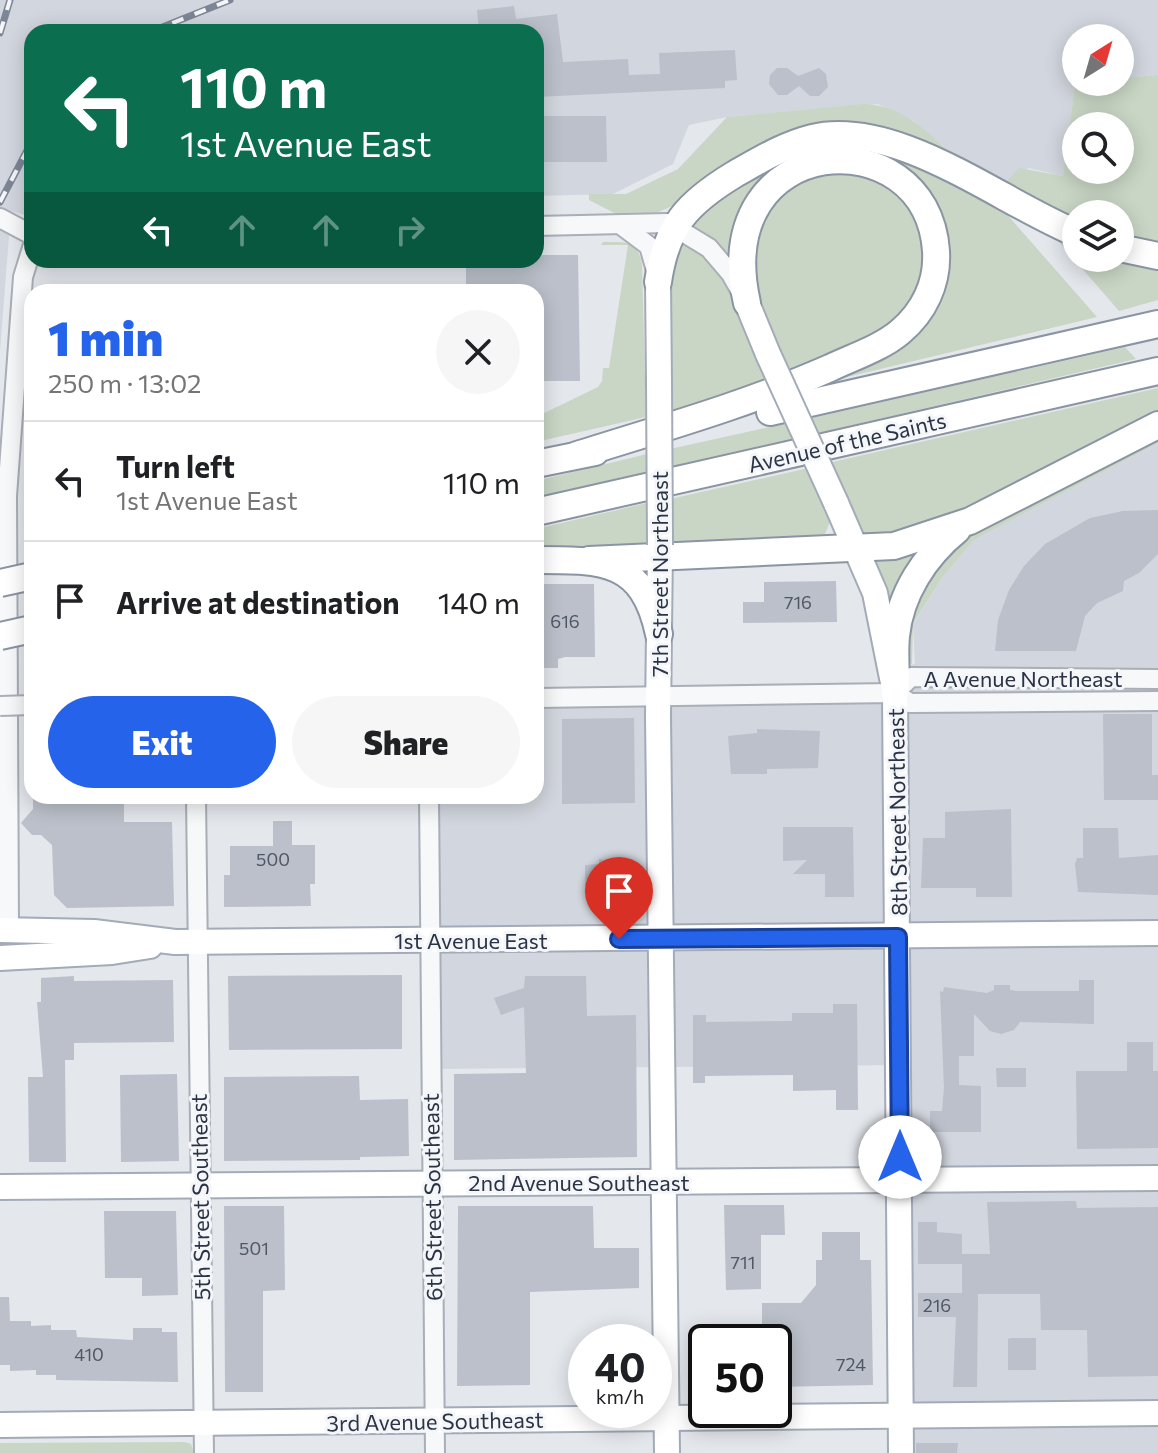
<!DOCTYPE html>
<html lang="en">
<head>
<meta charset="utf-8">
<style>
  body { margin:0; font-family:Commissioner,sans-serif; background:#f6f6f6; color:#202124; height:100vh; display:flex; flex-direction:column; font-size:30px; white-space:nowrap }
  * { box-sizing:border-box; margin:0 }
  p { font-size:26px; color:#757577 }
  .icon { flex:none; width:44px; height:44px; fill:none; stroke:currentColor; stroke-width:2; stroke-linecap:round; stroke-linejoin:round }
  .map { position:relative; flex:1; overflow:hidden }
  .panel { position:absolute; left:24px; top:284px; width:520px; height:520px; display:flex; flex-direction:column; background:#fff; border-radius:24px; box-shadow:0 4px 20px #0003 }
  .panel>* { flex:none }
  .hud { position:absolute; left:24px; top:24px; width:520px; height:244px; border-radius:24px; box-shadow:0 4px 20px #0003; background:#0b6e4f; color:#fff; overflow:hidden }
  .needle { width:52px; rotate:37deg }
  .controls { position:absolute; left:1062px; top:24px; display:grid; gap:16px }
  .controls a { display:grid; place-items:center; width:72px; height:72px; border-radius:50%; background:#fff; box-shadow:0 4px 20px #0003; font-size:40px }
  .speed { position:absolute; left:568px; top:1324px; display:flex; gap:16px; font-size:40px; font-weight:700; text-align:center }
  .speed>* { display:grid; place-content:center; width:104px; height:104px; border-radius:50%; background:#fff; box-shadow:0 4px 20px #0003; line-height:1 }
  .speed small { font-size:20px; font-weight:400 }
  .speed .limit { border:4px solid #111; border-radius:12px; background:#fff; color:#111 }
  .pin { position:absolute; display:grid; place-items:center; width:68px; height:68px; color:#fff; margin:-82px -34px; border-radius:50% 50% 50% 0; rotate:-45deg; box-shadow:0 0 8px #0007 }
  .pin .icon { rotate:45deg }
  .me { position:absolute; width:88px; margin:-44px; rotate:0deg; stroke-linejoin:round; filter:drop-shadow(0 0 6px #0008) }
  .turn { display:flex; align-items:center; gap:28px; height:168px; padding:0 24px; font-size:36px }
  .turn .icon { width:104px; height:104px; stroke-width:2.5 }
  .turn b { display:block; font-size:56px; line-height:68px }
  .lanes { display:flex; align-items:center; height:76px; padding:0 24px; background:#0003; justify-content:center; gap:40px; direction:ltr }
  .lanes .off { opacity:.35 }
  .round { display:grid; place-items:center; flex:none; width:84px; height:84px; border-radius:42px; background:#f6f6f6 }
  .head { display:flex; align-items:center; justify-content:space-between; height:136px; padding:0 24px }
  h1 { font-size:48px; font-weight:800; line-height:60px; color:#2563eb }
  .action { display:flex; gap:16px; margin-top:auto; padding:16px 24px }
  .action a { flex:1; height:92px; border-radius:48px; background:#2563eb; color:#fff; font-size:32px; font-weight:800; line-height:92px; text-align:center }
  .action a+a { background:#f6f6f6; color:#202124 }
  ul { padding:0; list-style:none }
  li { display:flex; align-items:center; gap:24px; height:120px; padding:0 24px; border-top:2px solid #e0e0e0 }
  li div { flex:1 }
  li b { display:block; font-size:30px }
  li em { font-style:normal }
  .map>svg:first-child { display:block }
  .built { fill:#d2d6de }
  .green { fill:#c9d6c5; fill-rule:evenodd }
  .building { fill:#bbc0ca }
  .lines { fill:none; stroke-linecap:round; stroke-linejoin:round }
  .minor-casing { stroke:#a9aeb7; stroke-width:22 }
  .major-casing { stroke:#a3abb8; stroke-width:28 }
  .highway-casing { stroke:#8b94a3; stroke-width:30 }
  .minor { stroke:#f7f8fa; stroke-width:18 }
  .major { stroke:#fff; stroke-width:24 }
  .highway { stroke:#fff; stroke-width:26 }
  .rail-casing { stroke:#7d8696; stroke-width:7 }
  .rail { stroke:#f4f6f9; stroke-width:4; stroke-dasharray:12; stroke-linecap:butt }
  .minor-bridge-casing { stroke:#a9aeb7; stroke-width:22; stroke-linecap:butt }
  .major-bridge-casing { stroke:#a3abb8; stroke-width:28; stroke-linecap:butt }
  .highway-bridge-casing { stroke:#8b94a3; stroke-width:30; stroke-linecap:butt }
  .minor-bridge { stroke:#f7f8fa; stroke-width:18 }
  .major-bridge { stroke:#fff; stroke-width:24 }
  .highway-bridge { stroke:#fff; stroke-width:26 }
  .route-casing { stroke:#184099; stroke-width:20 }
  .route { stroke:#2563eb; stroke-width:14 }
  .labels { text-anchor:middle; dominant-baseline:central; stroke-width:6; stroke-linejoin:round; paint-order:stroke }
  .number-label { font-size:18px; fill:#4f5766 }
  .street-label { font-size:22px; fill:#2b3445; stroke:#f4f6f9 }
</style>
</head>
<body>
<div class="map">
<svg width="1158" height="1453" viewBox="0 0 1158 1453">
  <rect width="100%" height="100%" fill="#e4e7ec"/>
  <g class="built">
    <polygon points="0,0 1158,0 1158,75 1120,78 1120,38 1076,38 1076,77 1063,176 1028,168 1009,191 967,172 914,121 878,104 727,117 689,125 673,164 613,194 536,196 536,32 32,32 32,217 11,211 0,351"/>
    <polygon points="1158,443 1158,1453 899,1453 899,1065 431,1069 430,796 536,796 536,698 895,693 897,668 915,664 913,625 942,578 974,540"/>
  </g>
  <g class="green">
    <path d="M1158,75V249L1120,241V214H1076V226L1009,191L1006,182L1019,168L1063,176L1076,77V82H1120V78ZM1076,126H1120V170H1076Z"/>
    <path d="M863,104C907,104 939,142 967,172L853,129L656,213L618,215L589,200V194H626L678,169L727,117Z"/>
    <polygon points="815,144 899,155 997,203 1097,317 801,388 931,305 920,194 806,159 732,259 690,225 690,221 763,167"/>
    <polygon points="859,169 907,198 929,262 906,318 790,379 761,313 749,236 790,180"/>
    <polygon points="1048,229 1076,241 1076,258 1158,263 1158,300 1119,311"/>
    <polygon points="681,241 706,254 728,284 772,386 670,413 668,276"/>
    <path d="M618,242C632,242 639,249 642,263L646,417L536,442V417L598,387L602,381L603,368H609L628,245H601L603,242Z"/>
    <polygon points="1125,347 1136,359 815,434 808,419"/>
    <polygon points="1158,388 1158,418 940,527 865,542 828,463"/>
    <polygon points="788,423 795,439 670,467 670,449"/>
    <polygon points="1158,433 1158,443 974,540 942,578 913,624 912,665 905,654 914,598 956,540"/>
    <polygon points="647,454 647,472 536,497 536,481"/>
    <polygon points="809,468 831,519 823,539 676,546 673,543 670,499"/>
    <polygon points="647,503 647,547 536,549 536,529"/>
    <polygon points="923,544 891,604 888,604 869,556"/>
    <polygon points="185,1442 191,1444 194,1453 0,1453 0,1443"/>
  </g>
  <g class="building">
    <polygon points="514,6 516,19 557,14 563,62 628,59 629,75 660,74 659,53 735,50 737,80 725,81 725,88 536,97 536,32 479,32 477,10"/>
    <polygon points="777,68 787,68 798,76 819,68 826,74 828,87 819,96 810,96 799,86 787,95 778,95 769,84 770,75"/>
    <polygon points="536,116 606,116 607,162 536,162"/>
    <polygon points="536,255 578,255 580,381 536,381 536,292 479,292 479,288 466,288 466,260 536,260"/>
    <polygon points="1158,510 1158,554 1139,573 1124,581 1123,591 1097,603 1085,616 1076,651 995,651 998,620 1009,590 1024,566 1045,544 1090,518 1123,511"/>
    <polygon points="836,581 837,622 743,623 743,602 764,602 764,582"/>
    <polygon points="536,584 594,584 595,657 565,657 558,659 558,668 536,668"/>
    <polygon points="1103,714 1152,714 1152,775 1158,775 1158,800 1104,800"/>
    <polygon points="634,718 635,803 562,804 562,719"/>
    <polygon points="757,729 820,731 818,768 767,769 767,774 731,774 728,736 757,733"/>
    <polygon points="33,796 124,796 124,822 172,822 174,906 67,908 54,895 52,845 41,835 32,835 21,823 33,809"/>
    <polygon points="1011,809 1012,897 976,897 976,888 921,888 923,838 945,838 945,812"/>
    <polygon points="273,821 292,821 292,845 315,845 315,884 310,884 311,906 224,907 224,875 230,875 230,846 273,846"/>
    <polygon points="783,827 853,827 854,897 825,897 825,874 793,874 807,860 783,861"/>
    <polygon points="1083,828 1118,828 1119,858 1158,855 1158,895 1078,892 1075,864 1077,858 1083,858"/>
    <polygon points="599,859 619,864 620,886 585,886 585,865 599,864"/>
    <polygon points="402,975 402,1049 229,1050 228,976"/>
    <polygon points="74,976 74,981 173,980 174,1042 74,1043 74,1060 65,1060 66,1162 29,1162 28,1077 43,1077 37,1002 41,1002 41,978"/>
    <polygon points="525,976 586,976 587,1016 636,1015 637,1157 454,1160 454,1074 526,1073 524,1007 501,1015 494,998 524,988"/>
    <polygon points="1079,980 1094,980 1094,1024 1020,1022 1014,1030 1001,1034 990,1031 974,1014 974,1056 959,1056 959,1085 981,1086 981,1132 930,1132 930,1111 942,1111 944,1087 940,991 943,992 944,987 987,993 994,990 994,985 1010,985 1010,990 1017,991 1079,991"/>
    <polygon points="833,1004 857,1004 858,1110 836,1110 836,1090 793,1091 793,1075 705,1076 705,1083 693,1083 693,1015 706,1015 706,1022 792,1021 792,1013 833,1013"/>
    <polygon points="1127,1042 1153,1042 1153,1071 1158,1071 1158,1148 1077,1149 1076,1071 1127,1071"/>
    <polygon points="996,1068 1026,1068 1026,1087 997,1087"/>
    <polygon points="177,1074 179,1161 121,1162 120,1075"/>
    <polygon points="359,1076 360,1100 408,1099 409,1156 360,1157 360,1160 224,1161 224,1077"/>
    <polygon points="1076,1201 1077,1208 1158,1207 1158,1376 1088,1377 1087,1330 1041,1330 1040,1294 978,1294 977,1387 953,1387 956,1317 918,1317 918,1293 962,1293 962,1264 918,1264 918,1222 937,1222 937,1232 962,1234 962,1254 990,1254 987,1202"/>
    <polygon points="724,1205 784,1205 785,1235 761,1235 761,1289 726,1290"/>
    <polygon points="224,1206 284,1206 285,1290 263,1291 263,1392 225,1392"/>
    <polygon points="458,1206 593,1206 594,1248 639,1248 639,1288 530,1292 530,1385 457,1386"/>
    <polygon points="104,1211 176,1211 178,1295 142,1296 142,1278 105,1278"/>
    <polygon points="822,1232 860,1232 860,1260 871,1260 873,1385 774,1387 774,1342 762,1342 762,1303 801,1303 816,1285 816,1260 822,1260"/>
    <polygon points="0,1297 9,1297 10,1321 31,1321 31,1326 51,1325 51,1330 76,1330 77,1337 133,1340 133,1328 162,1328 162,1332 177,1332 178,1382 56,1380 56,1375 36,1375 36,1370 10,1371 10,1365 0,1365"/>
    <polygon points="1011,1338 1036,1338 1036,1370 1008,1370 1008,1339"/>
    <polygon points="916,1443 958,1443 957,1453 916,1453"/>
  </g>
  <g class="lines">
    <g class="minor-casing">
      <g id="minor">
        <polyline points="0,218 32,235"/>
        <polyline points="621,225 649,246 657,274"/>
        <polyline points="536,226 668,223 709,248 731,274 744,297"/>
        <polyline points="895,693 911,677 1158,679"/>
        <polyline points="536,698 895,693 910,703 1158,701"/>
        <polyline points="196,796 204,1453"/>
        <polyline points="429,796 435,1453"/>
        <polyline points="9,929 7,496 23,277 32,248"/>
      </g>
    </g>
    <g class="major-casing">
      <g id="major">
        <polyline points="658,282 659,382"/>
        <polyline points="747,303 768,354"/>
        <polyline points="836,503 875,593 895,693 901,1453"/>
        <polyline points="660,545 658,717 667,1453"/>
        <polyline points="0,930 94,932 175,942 1158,933"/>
        <polyline points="0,958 112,952 150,946"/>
        <polyline points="0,1187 1158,1178"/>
        <polyline points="0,1425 1158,1413"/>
      </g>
    </g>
    <g class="highway-casing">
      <g id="highway">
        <polyline points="1120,248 1158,256"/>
        <path d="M658,282C666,226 687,203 735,174C760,160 784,145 812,138C897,118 1000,202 1076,233"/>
        <polyline points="770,412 1158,324"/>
        <path d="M577,455C663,428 748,404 830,368C853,357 881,348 900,332C924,312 938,283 936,251C927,116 708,130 747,303"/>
        <polyline points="536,464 595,452"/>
        <polyline points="536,512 1158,371"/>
        <path d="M536,560C603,560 643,559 659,634"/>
        <polyline points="589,560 894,546 970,521 1158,425"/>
        <path d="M895,693C897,674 894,655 896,636C900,594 925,556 957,530"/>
      </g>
    </g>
    <use href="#minor" class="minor"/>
    <use href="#major" class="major"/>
    <use href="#highway" class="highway"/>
    <g class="rail-casing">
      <g id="rail">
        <polyline points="150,32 230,0"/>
        <polyline points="0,33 10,0"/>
        <polyline points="0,202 32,141"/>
      </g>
    </g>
    <use href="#rail" class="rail"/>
    <g class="minor-bridge-casing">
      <polyline id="minor-bridge" points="0,706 32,705"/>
    </g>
    <g class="major-bridge-casing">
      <g id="major-bridge">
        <polyline points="768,354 836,503"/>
        <polyline points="659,382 660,545"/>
      </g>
    </g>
    <g class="highway-bridge-casing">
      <g id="highway-bridge">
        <polyline points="0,583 32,576"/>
        <polyline points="0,636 32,629"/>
      </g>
    </g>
    <use href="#minor-bridge" class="minor-bridge"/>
    <use href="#major-bridge" class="major-bridge"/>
    <use href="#highway-bridge" class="highway-bridge"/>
  </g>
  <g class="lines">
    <g class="route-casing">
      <polyline id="route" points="619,939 898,937 900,1157"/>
    </g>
    <use href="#route" class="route"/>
  </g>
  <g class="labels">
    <g class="number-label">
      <text x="798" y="602">716</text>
      <text x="565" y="621">616</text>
      <text x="273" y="859">500</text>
      <text x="254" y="1248">501</text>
      <text x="743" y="1262">711</text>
      <text x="937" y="1305">216</text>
      <text x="89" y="1354">410</text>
      <text x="851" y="1364">724</text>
    </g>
    <g class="street-label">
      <text transform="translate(847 442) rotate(-13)">Avenue of the Saints</text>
      <text transform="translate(659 574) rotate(-90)">7th Street Northeast</text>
      <text x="1023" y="678">A Avenue Northeast</text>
      <text transform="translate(897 812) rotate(-91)">8th Street Northeast</text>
      <text x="471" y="940">1st Avenue East</text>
      <text x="579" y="1182">2nd Avenue Southeast</text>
      <text transform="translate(200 1197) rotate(-91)">5th Street Southeast</text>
      <text transform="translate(432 1197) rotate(-91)">6th Street Southeast</text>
      <text transform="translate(435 1421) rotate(-1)">3rd Avenue Southeast</text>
    </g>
  </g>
</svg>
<div class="controls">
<a><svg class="needle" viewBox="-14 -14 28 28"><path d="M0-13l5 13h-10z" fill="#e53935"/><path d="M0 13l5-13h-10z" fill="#757577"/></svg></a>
<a><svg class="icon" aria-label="search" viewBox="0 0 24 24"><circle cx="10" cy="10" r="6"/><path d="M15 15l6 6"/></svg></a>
<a><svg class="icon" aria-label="layers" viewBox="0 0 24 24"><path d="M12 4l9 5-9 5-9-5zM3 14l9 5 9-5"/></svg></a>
</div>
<div class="speed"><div>40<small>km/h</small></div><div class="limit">50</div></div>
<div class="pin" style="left:619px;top:939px;background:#d93025"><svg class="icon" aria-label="arrive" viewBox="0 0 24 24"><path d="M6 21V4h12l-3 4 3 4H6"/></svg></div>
<svg class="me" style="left:900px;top:1157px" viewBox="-20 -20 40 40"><circle r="19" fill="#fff"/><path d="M0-13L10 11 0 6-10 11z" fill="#2563eb"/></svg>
<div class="hud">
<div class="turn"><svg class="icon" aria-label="left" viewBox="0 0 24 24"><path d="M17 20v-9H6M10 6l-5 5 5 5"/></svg><div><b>110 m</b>1st Avenue East</div></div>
<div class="lanes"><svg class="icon" aria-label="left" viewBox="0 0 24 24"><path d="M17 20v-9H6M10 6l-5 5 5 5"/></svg><svg class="icon off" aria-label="ahead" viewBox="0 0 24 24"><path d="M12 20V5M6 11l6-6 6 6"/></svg><svg class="icon off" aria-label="ahead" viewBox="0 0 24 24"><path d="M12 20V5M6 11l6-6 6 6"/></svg><svg class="icon off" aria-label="right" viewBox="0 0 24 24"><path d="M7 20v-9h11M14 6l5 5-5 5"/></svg></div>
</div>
<section class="panel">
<div class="head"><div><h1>1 min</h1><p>250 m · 13:02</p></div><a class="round"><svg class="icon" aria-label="close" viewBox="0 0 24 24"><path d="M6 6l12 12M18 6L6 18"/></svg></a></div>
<ul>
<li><svg class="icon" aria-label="left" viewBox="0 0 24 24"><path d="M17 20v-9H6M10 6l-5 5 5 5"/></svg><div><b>Turn left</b><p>1st Avenue East</p></div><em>110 m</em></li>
<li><svg class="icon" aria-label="arrive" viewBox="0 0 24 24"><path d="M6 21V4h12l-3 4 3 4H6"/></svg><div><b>Arrive at destination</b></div><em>140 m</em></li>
</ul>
<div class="action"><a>Exit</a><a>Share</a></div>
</section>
</div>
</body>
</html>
